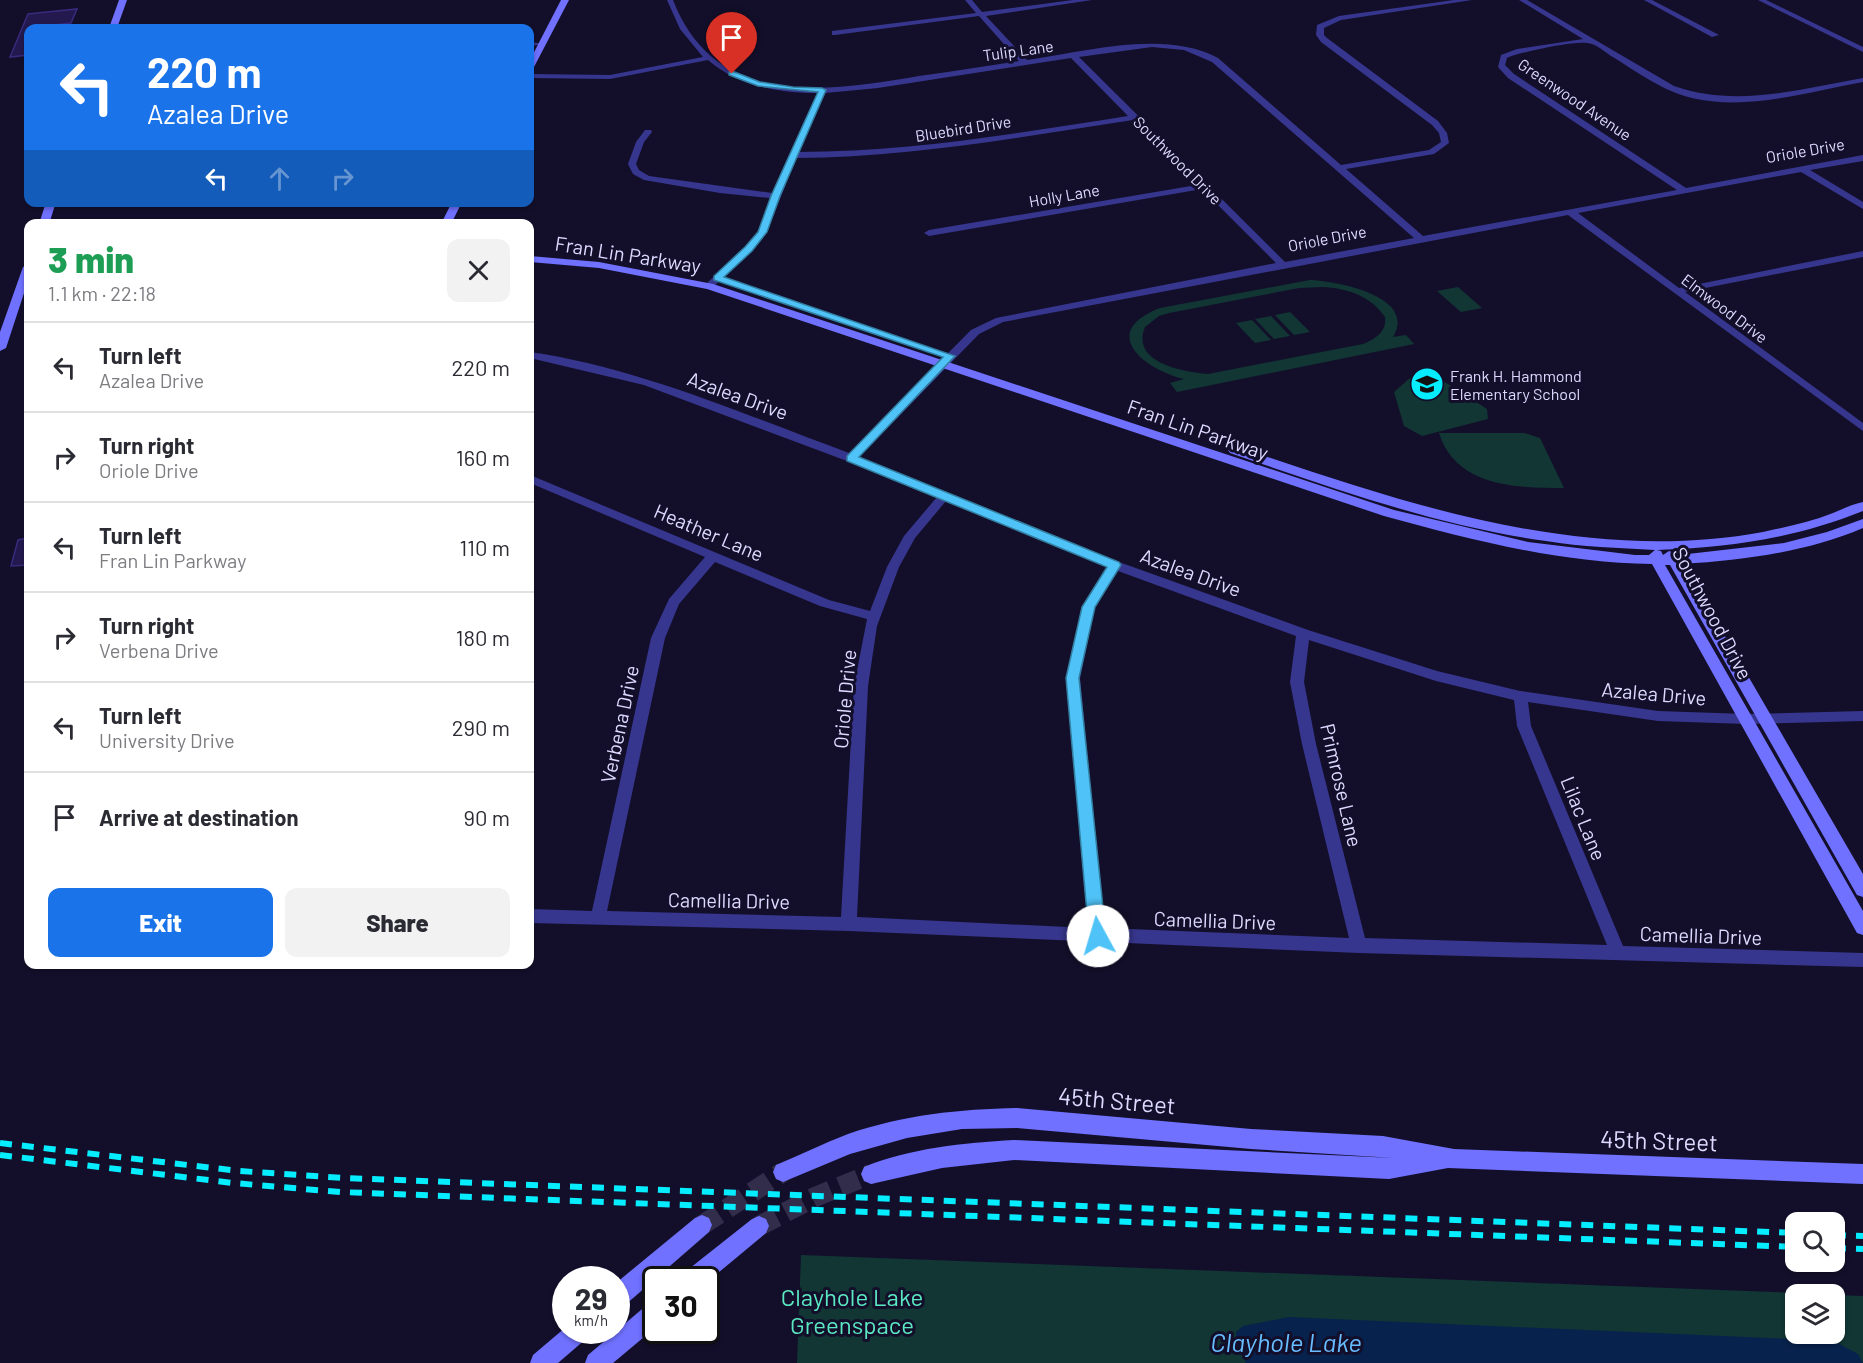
<!DOCTYPE html>
<html lang="en">
<head>
<meta charset="utf-8">
<style>
  body { margin:0; font-family:Barlow,sans-serif; background:#f2f2f3; color:#2b2b33; height:100vh; display:flex; flex-direction:column; font-size:22px; white-space:nowrap }
  * { box-sizing:border-box; margin:0 }
  p { font-size:20px; color:#7c7c81 }
  .icon { flex:none; width:33px; height:33px; fill:none; stroke:currentColor; stroke-width:2; stroke-linecap:round; stroke-linejoin:round }
  .map { position:relative; flex:1; overflow:hidden }
  .details { position:absolute; left:24px; top:219px; width:510px; height:750px; display:flex; flex-direction:column; background:#fff; border-radius:12px; box-shadow:0 2px 4px #0004 }
  .details>* { flex:none }
  .top-card { position:absolute; left:24px; top:24px; width:510px; height:183px; border-radius:12px; box-shadow:0 2px 4px #0004; background:#1a73e8; color:#fff; overflow:hidden }
  .fabs { position:absolute; left:1785px; top:1212px; display:grid; gap:12px }
  .fabs a { display:grid; place-items:center; width:60px; height:60px; border-radius:12px; background:#fff; box-shadow:0 2px 4px #0004; font-size:30px }
  .speed { position:absolute; left:552px; top:1266px; display:flex; gap:12px; font-size:30px; font-weight:700; text-align:center }
  .speed>* { display:grid; place-content:center; width:78px; height:78px; border-radius:50%; background:#fff; box-shadow:0 2px 4px #0004; line-height:1 }
  .speed small { font-size:15px; font-weight:400 }
  .speed .limit { border:3px solid #111; border-radius:9px; background:#fff; color:#111 }
  .pin { position:absolute; display:grid; place-items:center; width:51px; height:51px; color:#fff; margin:-62px -26px; border-radius:50% 50% 50% 0; rotate:-45deg; box-shadow:0 0 6px #0007 }
  .pin .icon { rotate:45deg }
  .me { position:absolute; width:66px; margin:-33px; rotate:354deg; stroke-linejoin:round; filter:drop-shadow(0 0 4px #0008) }
  .turn { display:flex; align-items:center; gap:21px; height:126px; padding:0 24px; font-size:27px }
  .turn .icon { width:78px; height:78px; stroke-width:2.5 }
  .turn b { display:block; font-size:42px; line-height:51px }
  .lanes { display:flex; align-items:center; height:57px; padding:0 24px; background:#0003; justify-content:center; gap:30px; direction:ltr }
  .lanes .off { opacity:.35 }
  .round { display:grid; place-items:center; flex:none; width:63px; height:63px; border-radius:12px; background:#f2f2f3 }
  .headline { display:flex; align-items:center; justify-content:space-between; height:102px; padding:0 24px }
  h1 { font-size:36px; font-weight:800; line-height:45px; color:#1e9e55 }
  .action { display:flex; gap:12px; margin-top:auto; padding:12px 24px }
  .action a { flex:1; height:69px; border-radius:12px; background:#1a73e8; color:#fff; font-size:24px; font-weight:800; line-height:69px; text-align:center }
  .action a+a { background:#f2f2f3; color:#2b2b33 }
  ul { padding:0; list-style:none }
  li { display:flex; align-items:center; gap:18px; height:90px; padding:0 24px; border-top:2px solid #e1e1e2 }
  li div { flex:1 }
  li b { display:block; font-size:22px }
  li em { font-style:normal }
  .map>svg:first-child { display:block }
  .green { fill:#113634; fill-rule:evenodd }
  .water { fill:#07224d }
  .building { fill:#23194e; stroke:#382a7c; stroke-width:1.5 }
  .lines { fill:none; stroke-linecap:round; stroke-linejoin:round }
  .secondary-tunnel { stroke:#312d4b; stroke-width:20; stroke-dasharray:20 10; stroke-linecap:butt }
  .street { fill:#37368e; fill-rule:evenodd }
  .secondary { fill:#7071ff; fill-rule:evenodd }
  .rail { stroke:#05edff; stroke-width:6; stroke-dasharray:12 10; stroke-linecap:butt }
  .route { fill:#4fc3f7; stroke:#337fa1; stroke-width:1.5 }
  .labels { text-anchor:middle; dominant-baseline:central; stroke-width:6; stroke-linejoin:round; paint-order:stroke }
  .far-street-label { font-size:16px; fill:#ddd9ff; stroke:#130f2b }
  .far-poi-label { font-size:16px; fill:#ddd9ff; stroke:#130f2b; text-anchor:start }
  .street-label { font-size:20px; fill:#ddd9ff; stroke:#130f2b }
  .near-street-label { font-size:24px; fill:#ddd9ff; stroke:#130f2b }
  .near-park-label { font-size:24px; fill:#5be9c2; stroke:#130f2b }
  .near-water-label { font-size:26px; font-style:italic; fill:#67bdff; stroke:#130f2b }
</style>
</head>
<body>
<div class="map">
<svg width="1863" height="1363" viewBox="0 0 1863 1363">
  <rect width="100%" height="100%" fill="#130f2b"/>
  <g class="green">
    <path d="M1310,280C1336,281 1418,296 1393,337L1406,335L1414,344L1177,392L1170,383L1184,379C1143,369 1098,332 1160,308ZM1322,287C1347,288 1371,296 1385,317C1387,332 1375,339 1363,344L1208,374C1184,372 1130,363 1145,327L1159,316L1169,313L1299,288Z"/>
    <polygon points="1458,287 1482,308 1461,312 1437,291"/>
    <polygon points="1290,312 1310,332 1294,335 1275,315"/>
    <polygon points="1271,316 1290,336 1274,339 1255,319"/>
    <polygon points="1252,320 1271,340 1255,343 1236,323"/>
    <polygon points="1429,372 1487,409 1488,419 1422,436 1404,426 1394,392 1410,378"/>
    <path d="M1439,433H1525L1540,438L1564,488C1517,488 1456,487 1439,433Z"/>
    <polygon points="801,1255 1825,1294 1796,1294 1796,1334 1834,1334 1835,1295 1863,1296 1863,1363 797,1363"/>
  </g>
  <polygon class="water" points="1289,1317 1834,1341 1858,1354 1863,1363 1246,1363 1236,1342 1236,1332 1243,1326"/>
  <g class="building">
    <polygon points="77,9 71,23 28,28 28,55 10,57 28,14"/>
    <polygon points="28,538 28,565 11,566 18,540"/>
  </g>
  <g class="lines">
    <g class="secondary-tunnel">
      <polyline points="702,1225 783,1172"/>
      <polyline points="759,1226 815,1197 871,1174"/>
    </g>
    <g class="street">
      <path d="M667,0H673C715,109 826,92 919,76C953,71 986,66 1019,61L979,16L835,35H832V31L976,13L965,0H972L982,12L1073,0H1092L986,16L1027,60C1085,52 1164,29 1218,58L1341,165L1429,150L1441,142L1439,133L1432,125L1321,42L1316,35L1317,25L1339,16L1454,0H1472L1341,20L1324,28V35L1327,38L1438,121L1447,133L1449,143L1434,154L1346,169L1423,236L1677,190L1508,78L1498,67L1501,55L1517,49L1583,39L1519,0H1527L1674,86C1736,108 1800,89 1863,78V82C1808,92 1748,111 1692,98C1662,91 1636,71 1611,56C1605,52 1595,43 1587,43C1574,41 1520,52 1507,58L1505,65L1514,74L1686,188L1863,155V161L1810,170L1863,202V209L1801,172L1578,213L1679,288L1863,251V257L1685,292L1863,423V431L1568,215L1003,322L979,334L859,457L1119,562L1308,630L1437,671L1520,691L1658,711L1746,714L1863,711V721L1746,724L1658,721L1528,702L1531,726L1623,946L1863,953V967L1359,953L849,931L530,923V909L592,911L651,638L669,599L705,557L530,483V475L829,600L870,611L887,567L904,536L937,497L847,461L644,385L530,358V352C640,368 745,415 849,453L971,330L996,318L1276,263L1202,189L929,236L924,233L929,230L1197,185L1133,120C1021,137 910,157 796,158L767,232L751,251L712,288H706V284L745,247L758,231L770,198L720,193L644,180L633,174L628,164L636,142L645,130H651L652,132L644,142L636,164L639,170L649,176L772,193L817,93C778,93 738,86 708,60L610,79L530,78V74L610,75L703,57L680,29ZM1152,47L1184,50L1212,62L1414,238L1285,262L1079,57ZM1071,58L1128,116C1019,133 910,152 798,152L825,93L878,88ZM946,501L1108,567L1083,607L1066,678L1088,928L857,917L868,686L877,626L899,567L915,538ZM715,562L820,606L867,619L854,686L841,917L607,911L665,638L679,604ZM1118,571L1296,636L1290,682L1302,744L1349,938L1104,928L1080,678L1095,607ZM1309,640L1436,681L1514,700L1517,726L1607,945L1365,938L1316,744L1304,682Z"/>
      <polygon points="1644,0 1652,0 1719,35 1712,37"/>
      <polygon points="1758,0 1766,0 1863,47 1863,52"/>
      <polygon points="530,42 545,44 530,46"/>
    </g>
    <g class="secondary">
      <polygon points="119,0 127,0 117,28 109,28"/>
      <polygon points="561,0 569,0 534,67 530,69 530,60"/>
      <polygon points="46,202 56,202 49,224 39,224"/>
      <polygon points="452,202 462,202 451,224 441,224"/>
      <path d="M530,256L599,262L713,284L1394,510L1528,542L1635,555H1649L1655,550C1619,548 1582,547 1546,541C1437,526 1333,488 1230,453L1228,450L1230,447H1238C1406,504 1584,565 1763,532C1787,527 1810,522 1833,513C1843,509 1853,504 1863,502V511C1796,538 1729,548 1657,550L1661,551L1663,555L1669,551L1679,555L1784,543L1827,532L1863,519V528C1807,552 1744,560 1683,564L1863,874V897L1857,895L1670,565H1665L1863,911V935L1857,933L1652,564C1560,563 1472,540 1384,516L707,289L599,268L530,262Z"/>
      <polygon points="28,264 28,281 6,348 0,351 0,332 23,267"/>
      <path d="M1017,1108L1251,1129L1383,1136L1454,1149L1863,1164V1184L1448,1168L1389,1179L1014,1160L942,1168L871,1184L864,1181L861,1174L864,1167C910,1148 964,1143 1014,1140L1394,1158L1251,1149L1017,1128L962,1129L907,1138L850,1154L783,1182L776,1179L773,1172L776,1165C800,1155 824,1143 848,1134C903,1115 960,1109 1017,1108Z"/>
      <polygon points="702,1215 709,1218 712,1225 709,1232 624,1306 616,1309 616,1283 695,1218"/>
      <polygon points="759,1216 766,1219 769,1226 766,1233 706,1283 706,1280 682,1280 685,1272 752,1219"/>
      <polygon points="656,1301 656,1327 613,1363 585,1363 588,1355 648,1304"/>
      <polygon points="566,1327 566,1330 590,1330 587,1338 558,1363 530,1363 533,1355"/>
    </g>
    <g class="rail">
      <polyline points="0,1143 239,1171 345,1178 1796,1233"/>
      <polyline points="0,1155 233,1183 340,1192 1796,1247"/>
      <polyline points="1834,1235 1863,1236"/>
      <polyline points="1834,1248 1863,1249"/>
    </g>
  </g>
  <polygon class="route" points="732,71 760,82 793,87 822,88 826,90 780,196 767,232 752,251 724,277 955,356 859,457 1119,562 1121,565 1095,607 1079,678 1106,936 1103,942 1098,944 1092,942 1089,936 1066,678 1082,607 1107,567 847,461 847,456 943,357 714,280 714,276 745,247 758,232 771,196 818,92 758,86 729,75 729,72"/>
  <defs>
    <g id="school-disc" transform="scale(1.725)"><circle r="9.5" fill="#05edff" stroke="#130f2b"/><path d="M0-5L7-2L0 1L-7-2ZM-4 1L0 2.5L4 1V4Q0 6-4 4Z" fill="#111"/></g>
  </defs>
  <g fill-rule="evenodd">
    <use href="#school-disc" x="1427" y="384"/>
  </g>
  <g class="labels">
    <g class="far-street-label">
      <text transform="translate(1018 50) rotate(-8)">Tulip Lane</text>
      <text transform="translate(1575 99) rotate(34)">Greenwood Avenue</text>
      <text transform="translate(963 128) rotate(-9)">Bluebird Drive</text>
      <text transform="translate(1805 150) rotate(-10)">Oriole Drive</text>
      <text transform="translate(1178 160) rotate(45)">Southwood Drive</text>
      <text transform="translate(1064 195) rotate(-10)">Holly Lane</text>
      <text transform="translate(1327 238) rotate(-11)">Oriole Drive</text>
      <text transform="translate(1725 308) rotate(37)">Elmwood Drive</text>
    </g>
    <g class="far-poi-label">
      <text x="1450" y="375">Frank H. Hammond<tspan x="1450" dy="18">Elementary School</tspan></text>
    </g>
    <g class="street-label">
      <text transform="translate(628 254) rotate(9)">Fran Lin Parkway</text>
      <text transform="translate(738 395) rotate(20)">Azalea Drive</text>
      <text transform="translate(1198 429) rotate(19)">Fran Lin Parkway</text>
      <text transform="translate(709 532) rotate(23)">Heather Lane</text>
      <text transform="translate(1191 572) rotate(20)">Azalea Drive</text>
      <text transform="translate(1713 613) rotate(62)">Southwood Drive</text>
      <text transform="translate(1654 693) rotate(5)">Azalea Drive</text>
      <text transform="translate(844 699) rotate(-85)">Oriole Drive</text>
      <text transform="translate(619 724) rotate(-78)">Verbena Drive</text>
      <text transform="translate(1342 785) rotate(77)">Primrose Lane</text>
      <text transform="translate(1584 818) rotate(68)">Lilac Lane</text>
      <text transform="translate(729 900) rotate(1)">Camellia Drive</text>
      <text transform="translate(1215 920) rotate(2)">Camellia Drive</text>
      <text transform="translate(1701 935) rotate(2)">Camellia Drive</text>
    </g>
    <g class="near-street-label">
      <text transform="translate(1117 1100) rotate(5)">45th Street</text>
      <text transform="translate(1659 1140) rotate(2)">45th Street</text>
    </g>
    <g class="near-park-label">
      <text x="852" y="1296">Clayhole Lake<tspan x="852" dy="28">Greenspace</tspan></text>
    </g>
    <g class="near-water-label">
      <text x="1286" y="1341">Clayhole Lake</text>
    </g>
  </g>
</svg>
<div class="fabs">
<a><svg class="icon" aria-label="search" viewBox="0 0 24 24"><circle cx="10" cy="10" r="6"/><path d="M15 15l6 6"/></svg></a>
<a><svg class="icon" aria-label="layers" viewBox="0 0 24 24"><path d="M12 4l9 5-9 5-9-5zM3 14l9 5 9-5"/></svg></a>
</div>
<div class="speed"><div>29<small>km/h</small></div><div class="limit">30</div></div>
<div class="pin" style="left:732px;top:74px;background:#d93025"><svg class="icon" aria-label="arrive" viewBox="0 0 24 24"><path d="M6 21V4h12l-3 4 3 4H6"/></svg></div>
<svg class="me" style="left:1098px;top:936px" viewBox="-20 -20 40 40"><circle r="19" fill="#fff"/><path d="M0-13L10 11 0 6-10 11z" fill="#4fc3f7"/></svg>
<div class="top-card">
<div class="turn"><svg class="icon" aria-label="left" viewBox="0 0 24 24"><path d="M17 20v-9H6M10 6l-5 5 5 5"/></svg><div><b>220 m</b>Azalea Drive</div></div>
<div class="lanes"><svg class="icon" aria-label="left" viewBox="0 0 24 24"><path d="M17 20v-9H6M10 6l-5 5 5 5"/></svg><svg class="icon off" aria-label="ahead" viewBox="0 0 24 24"><path d="M12 20V5M6 11l6-6 6 6"/></svg><svg class="icon off" aria-label="right" viewBox="0 0 24 24"><path d="M7 20v-9h11M14 6l5 5-5 5"/></svg></div>
</div>
<section class="details">
<div class="headline"><div><h1>3 min</h1><p>1.1 km · 22:18</p></div><a class="round"><svg class="icon" aria-label="close" viewBox="0 0 24 24"><path d="M6 6l12 12M18 6L6 18"/></svg></a></div>
<ul>
<li><svg class="icon" aria-label="left" viewBox="0 0 24 24"><path d="M17 20v-9H6M10 6l-5 5 5 5"/></svg><div><b>Turn left</b><p>Azalea Drive</p></div><em>220 m</em></li>
<li><svg class="icon" aria-label="right" viewBox="0 0 24 24"><path d="M7 20v-9h11M14 6l5 5-5 5"/></svg><div><b>Turn right</b><p>Oriole Drive</p></div><em>160 m</em></li>
<li><svg class="icon" aria-label="left" viewBox="0 0 24 24"><path d="M17 20v-9H6M10 6l-5 5 5 5"/></svg><div><b>Turn left</b><p>Fran Lin Parkway</p></div><em>110 m</em></li>
<li><svg class="icon" aria-label="right" viewBox="0 0 24 24"><path d="M7 20v-9h11M14 6l5 5-5 5"/></svg><div><b>Turn right</b><p>Verbena Drive</p></div><em>180 m</em></li>
<li><svg class="icon" aria-label="left" viewBox="0 0 24 24"><path d="M17 20v-9H6M10 6l-5 5 5 5"/></svg><div><b>Turn left</b><p>University Drive</p></div><em>290 m</em></li>
<li><svg class="icon" aria-label="arrive" viewBox="0 0 24 24"><path d="M6 21V4h12l-3 4 3 4H6"/></svg><div><b>Arrive at destination</b></div><em>90 m</em></li>
</ul>
<div class="action"><a>Exit</a><a>Share</a></div>
</section>
</div>
</body>
</html>
